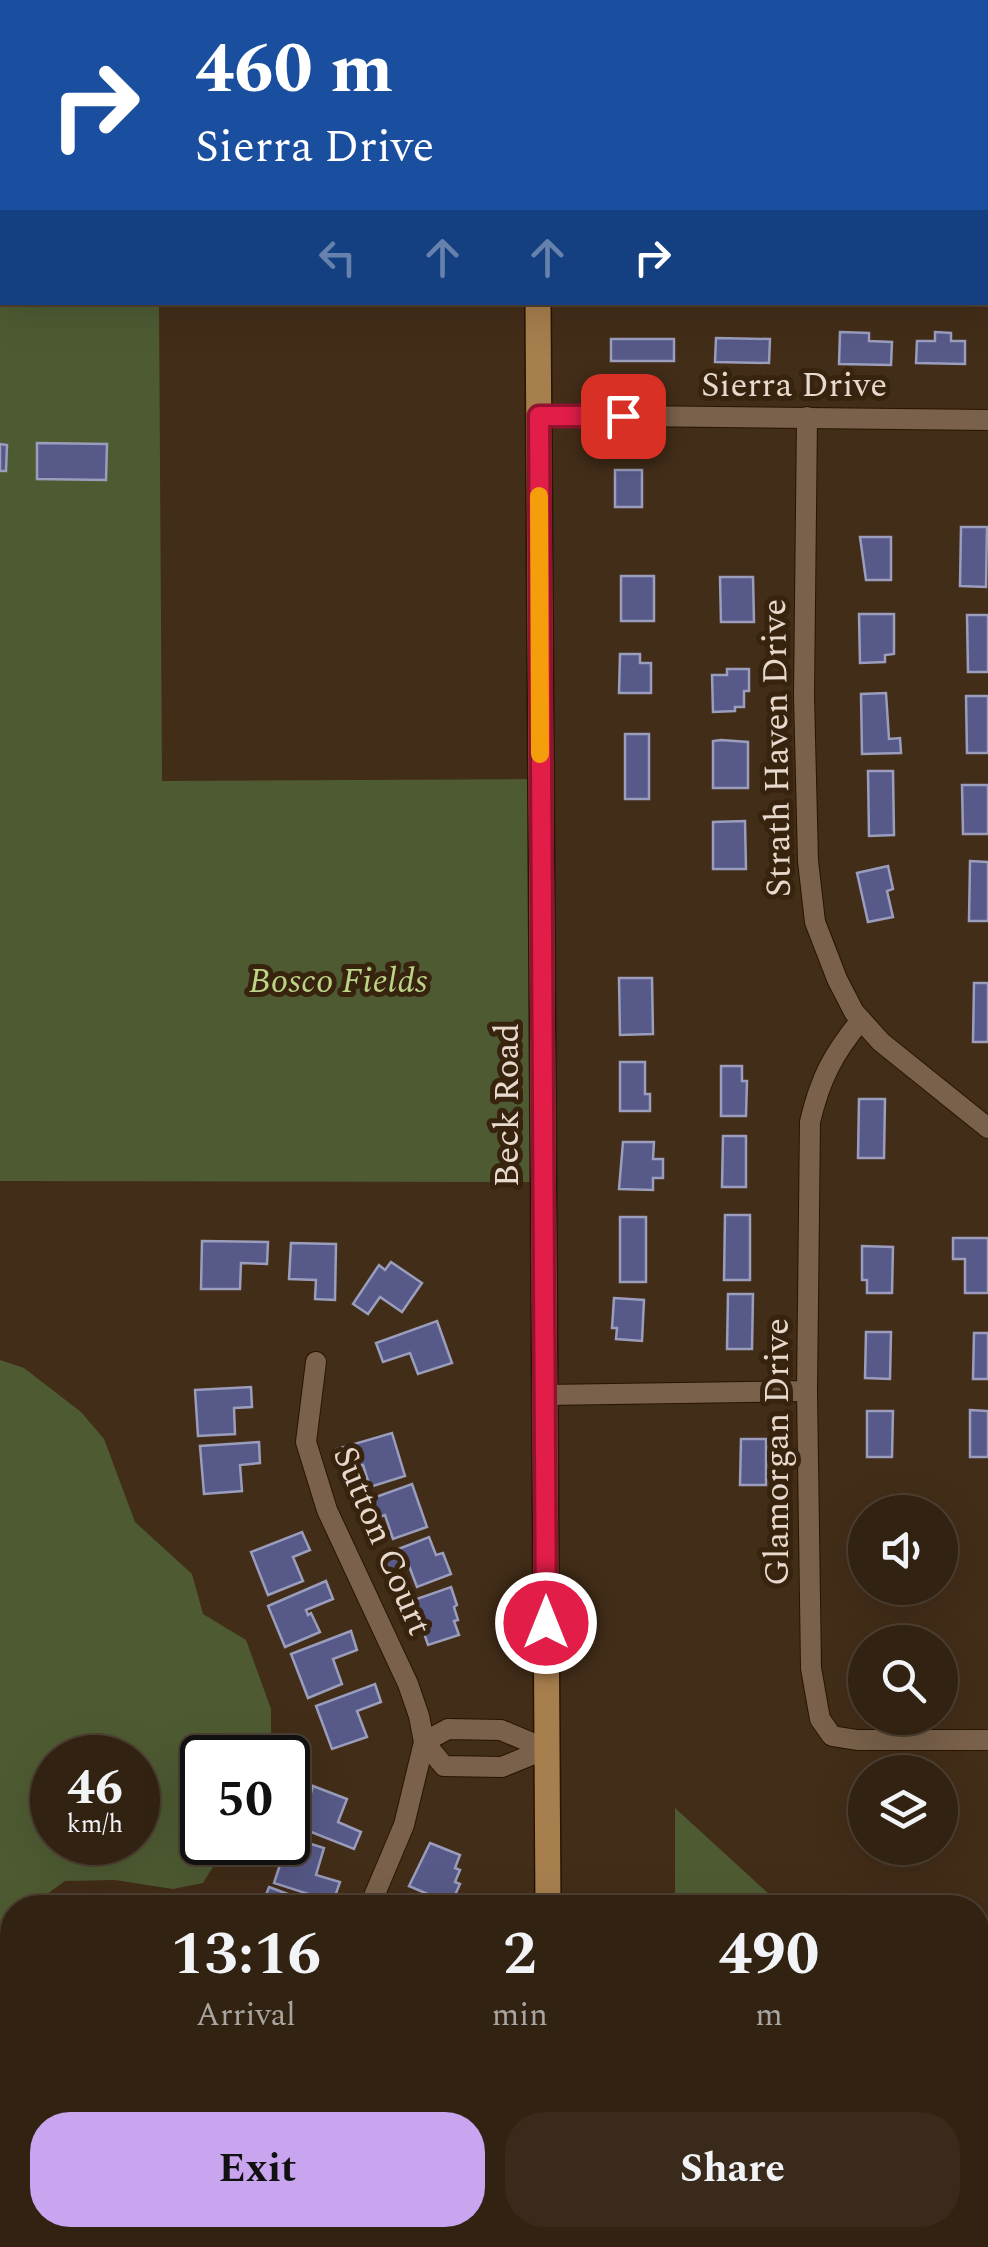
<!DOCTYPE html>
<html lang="en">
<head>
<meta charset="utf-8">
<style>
  body { margin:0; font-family:Spectral,serif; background:#3a2a1b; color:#f1f3f6; height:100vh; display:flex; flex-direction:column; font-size:38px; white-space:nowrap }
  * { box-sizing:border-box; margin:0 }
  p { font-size:32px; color:#a8a49f }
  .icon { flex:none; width:55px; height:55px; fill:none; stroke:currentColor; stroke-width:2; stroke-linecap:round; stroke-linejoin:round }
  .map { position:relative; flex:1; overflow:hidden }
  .details { position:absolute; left:0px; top:1895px; width:990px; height:352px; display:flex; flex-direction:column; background:#322212; border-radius:40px 40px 0 0; box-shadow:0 10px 40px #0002,0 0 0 2px #4d3f32 }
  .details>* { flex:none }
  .guide { position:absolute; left:0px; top:0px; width:990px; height:305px; box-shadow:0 10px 40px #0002,0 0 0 2px #4d3f32; background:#1a4fa0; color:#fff; overflow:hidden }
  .controls { position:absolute; left:848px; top:1495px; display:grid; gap:20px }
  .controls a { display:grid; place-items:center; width:110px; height:110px; border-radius:50%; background:#322212; box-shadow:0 10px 40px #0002,0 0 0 2px #4d3f32; font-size:50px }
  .speed { position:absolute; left:30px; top:1735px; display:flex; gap:20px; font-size:50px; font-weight:700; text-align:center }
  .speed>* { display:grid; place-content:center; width:130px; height:130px; border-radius:50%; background:#322212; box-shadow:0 10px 40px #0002,0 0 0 2px #4d3f32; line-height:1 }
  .speed small { font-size:25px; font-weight:400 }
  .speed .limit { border:5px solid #111; border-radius:15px; background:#fff; color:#111 }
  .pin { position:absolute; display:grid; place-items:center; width:85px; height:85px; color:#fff; margin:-42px; border-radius:20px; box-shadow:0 5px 15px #0006 }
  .me { position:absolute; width:110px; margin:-55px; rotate:0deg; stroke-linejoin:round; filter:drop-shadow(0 0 8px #0008) }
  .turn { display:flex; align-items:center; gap:35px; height:210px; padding:0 30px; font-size:45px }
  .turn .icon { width:130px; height:130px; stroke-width:2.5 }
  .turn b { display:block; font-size:70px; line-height:85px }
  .lanes { display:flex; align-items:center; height:95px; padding:0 30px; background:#0003; justify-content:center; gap:50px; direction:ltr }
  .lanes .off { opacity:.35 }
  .eta { display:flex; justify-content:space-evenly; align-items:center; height:170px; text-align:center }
  .eta b { font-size:60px; font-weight:700; line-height:70px }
  .button { display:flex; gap:20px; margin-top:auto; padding:20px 30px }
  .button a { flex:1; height:115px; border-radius:40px; background:#c8a5ee; color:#111; font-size:40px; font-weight:700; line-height:115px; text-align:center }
  .button a+a { background:#3a2a1b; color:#f1f3f6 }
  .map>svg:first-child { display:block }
  .green { fill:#4e5b32; fill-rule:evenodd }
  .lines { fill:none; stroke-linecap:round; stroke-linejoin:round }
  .stream { stroke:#092535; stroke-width:5 }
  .building { fill:#575988; stroke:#9a9dbc; stroke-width:2.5 }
  .minor-casing { stroke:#281502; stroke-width:22 }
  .major-casing { stroke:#281502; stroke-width:28 }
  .minor { stroke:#79614b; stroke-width:20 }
  .major { stroke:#a77e4e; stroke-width:25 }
  .route-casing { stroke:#92132f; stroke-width:25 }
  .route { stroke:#e11d48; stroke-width:18 }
  .slow { stroke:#f59e0b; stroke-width:18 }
  .labels { text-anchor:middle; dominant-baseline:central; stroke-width:10; stroke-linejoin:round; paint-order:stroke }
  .street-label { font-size:35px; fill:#e7d9cd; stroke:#38230e }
  .park-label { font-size:35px; font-style:italic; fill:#bbd486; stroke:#38230e }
</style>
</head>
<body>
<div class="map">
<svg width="988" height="2247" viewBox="0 0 988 2247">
  <rect width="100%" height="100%" fill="#422d18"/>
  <g class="green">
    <polygon points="0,117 2,302 159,303 162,781 538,779 541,1182 0,1181"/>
    <path d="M0,1360L24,1368L81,1412L104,1439L135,1522L192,1574L203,1614L246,1640L271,1709V1757L202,1758V1842L228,1843L203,1883L173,1889L115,1880L65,1881L29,1907L12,1908L0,1968ZM52,1758H138V1842H52Z"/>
    <polygon points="675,1808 783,1907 675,1907"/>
    <polygon points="978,1943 988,1943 988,2247 771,2247 771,2235 978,2235"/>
  </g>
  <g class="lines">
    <g class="stream">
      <polyline points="90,2 90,0"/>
      <polyline points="0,71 2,71"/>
      <polyline points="978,2101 988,2119"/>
      <polyline points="470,2247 477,2235"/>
    </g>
  </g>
  <g class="building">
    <polygon points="840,332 869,333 869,341 892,342 891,365 839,364"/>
    <polygon points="935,332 951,333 951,341 965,341 965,364 916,363 917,341 935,341"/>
    <polygon points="716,338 770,339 769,363 715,362"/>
    <rect x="611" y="339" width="63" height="22"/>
    <polygon points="37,443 107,444 106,480 37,479"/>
    <polygon points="0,444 7,445 6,471 0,471"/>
    <rect x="615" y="470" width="27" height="37"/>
    <polygon points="961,527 987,527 986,587 960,586"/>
    <polygon points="860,537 891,537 891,580 866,580"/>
    <rect x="621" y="576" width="33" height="45"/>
    <polygon points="720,577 753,577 754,622 721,622"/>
    <polygon points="859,614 894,614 894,654 885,655 885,662 860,663"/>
    <polygon points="967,615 988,615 988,672 968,672"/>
    <polygon points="620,654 640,654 640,663 651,663 651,693 619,693"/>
    <polygon points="727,669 749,669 749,691 744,691 744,707 735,707 735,711 713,712 712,675 727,675"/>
    <polygon points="886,693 889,739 900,738 901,753 862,754 861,694"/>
    <polygon points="966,696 988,696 988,753 967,753"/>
    <rect x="625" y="734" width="24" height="65"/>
    <polygon points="721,740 748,742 748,788 713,788 713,741"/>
    <polygon points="868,771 893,771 894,835 869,836"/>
    <polygon points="962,785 988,785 988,834 963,834"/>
    <polygon points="745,821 746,869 713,869 713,822"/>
    <polygon points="970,861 988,862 988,921 969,921"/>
    <polygon points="888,866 893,889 887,891 893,917 868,922 857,873"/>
    <polygon points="619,978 652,978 653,1034 620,1035"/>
    <polygon points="974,983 988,983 988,1042 973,1042"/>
    <polygon points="620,1062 645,1062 645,1094 650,1094 650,1111 620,1111"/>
    <polygon points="721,1066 742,1066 742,1081 747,1081 746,1116 721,1116"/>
    <polygon points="859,1099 885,1099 884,1158 858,1158"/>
    <polygon points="723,1136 746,1136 746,1187 722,1187"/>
    <polygon points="623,1142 654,1142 653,1159 663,1159 663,1178 653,1178 653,1190 619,1189"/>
    <polygon points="725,1215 750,1215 750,1280 724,1280"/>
    <rect x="620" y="1217" width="26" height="65"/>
    <polygon points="953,1238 988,1238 988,1293 965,1293 965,1259 953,1259"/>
    <polygon points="202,1241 268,1242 267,1264 241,1263 240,1289 201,1289"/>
    <polygon points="291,1243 336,1244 335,1300 315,1299 316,1280 289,1279"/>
    <polygon points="862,1246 893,1247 892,1293 867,1293 867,1280 862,1280"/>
    <polygon points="391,1262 422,1283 402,1312 380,1297 368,1314 353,1304 379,1265 385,1270"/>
    <polygon points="728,1294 753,1294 752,1349 727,1349"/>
    <polygon points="614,1298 644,1300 642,1341 616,1339 617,1328 612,1328"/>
    <polygon points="437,1321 452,1363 418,1374 410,1353 383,1362 376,1343"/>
    <polygon points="866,1332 891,1332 890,1379 865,1378"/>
    <polygon points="974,1333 988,1333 988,1379 973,1379"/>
    <polygon points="251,1387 252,1407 234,1408 235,1434 198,1436 195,1390"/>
    <polygon points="970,1410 988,1411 988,1457 970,1457"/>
    <polygon points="867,1411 893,1411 892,1457 867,1457"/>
    <polygon points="392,1433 405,1476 370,1487 363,1465 344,1470 337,1449"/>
    <polygon points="741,1439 766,1439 766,1485 740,1485"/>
    <polygon points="259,1442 260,1463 240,1465 242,1491 204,1494 200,1446"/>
    <polygon points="412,1484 427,1527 393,1539 385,1515 365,1522 359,1503"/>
    <polygon points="302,1532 310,1550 293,1557 303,1581 268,1595 251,1552"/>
    <polygon points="429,1537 436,1555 443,1553 451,1574 417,1587 409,1566 390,1574 383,1555"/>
    <polygon points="326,1581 333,1599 306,1610 308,1615 311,1613 320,1632 285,1647 268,1606"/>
    <polygon points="451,1587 457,1605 454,1607 458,1620 454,1621 459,1635 428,1645 420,1621 415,1623 408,1602"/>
    <polygon points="351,1631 357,1650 333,1659 342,1684 308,1698 291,1654"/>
    <polygon points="375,1684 381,1702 357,1711 367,1737 332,1749 316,1706"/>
    <polygon points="313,1786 347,1799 338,1822 361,1832 354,1849 301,1828"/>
    <polygon points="289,1837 324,1848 316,1875 340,1882 333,1902 274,1883"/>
    <polygon points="430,1843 460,1855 455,1868 460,1870 455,1882 460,1884 451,1904 409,1886"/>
    <polygon points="269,1887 304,1900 301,1908 261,1908"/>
  </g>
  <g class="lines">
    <g class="minor-casing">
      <g id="minor">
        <polyline points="0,110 2,110"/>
        <polyline points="539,415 988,420"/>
        <polyline points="807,417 804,696 808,861 815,922 837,979 854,1012 881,1042 988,1128"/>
        <path d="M861,1020C833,1054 820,1079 810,1122L807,1391L811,1668L820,1719L832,1736L857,1740H988"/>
        <polyline points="316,1362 306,1442 327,1510 408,1684 419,1716 424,1742 404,1825 369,1908"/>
        <polyline points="545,1395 807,1391"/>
        <polygon points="448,1729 501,1730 546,1749 502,1767 444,1766 424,1742"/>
      </g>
    </g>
    <g class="major-casing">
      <g id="major">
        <polyline points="540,2 540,0"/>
        <polyline points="538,302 548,1908"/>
        <polyline points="547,2247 547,2235"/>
      </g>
    </g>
    <use href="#minor" class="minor"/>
    <use href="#major" class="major"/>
  </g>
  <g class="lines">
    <g class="route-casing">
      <polyline id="route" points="546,1623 539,416 623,416"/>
    </g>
    <use href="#route" class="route"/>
    <polyline class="slow" points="539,496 540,754"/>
  </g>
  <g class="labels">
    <g class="street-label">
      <text x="794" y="385">Sierra Drive</text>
      <text transform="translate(777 748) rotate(-91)">Strath Haven Drive</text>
      <text transform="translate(507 1105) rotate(-90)">Beck Road</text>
      <text transform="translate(777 1452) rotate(-90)">Glamorgan Drive</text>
      <text transform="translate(382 1541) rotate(67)">Sutton Court</text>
    </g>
    <g class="park-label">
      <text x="338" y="981">Bosco Fields</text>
    </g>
  </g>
</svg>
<div class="controls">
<a><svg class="icon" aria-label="sound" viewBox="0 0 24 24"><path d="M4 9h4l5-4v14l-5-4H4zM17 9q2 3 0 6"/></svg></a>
<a><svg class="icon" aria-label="search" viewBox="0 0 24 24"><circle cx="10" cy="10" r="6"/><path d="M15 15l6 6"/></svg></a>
<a><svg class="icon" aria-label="layers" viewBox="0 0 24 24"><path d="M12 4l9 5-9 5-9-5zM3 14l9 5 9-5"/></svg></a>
</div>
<div class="speed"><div>46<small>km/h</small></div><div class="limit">50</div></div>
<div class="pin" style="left:623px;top:416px;background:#d93025"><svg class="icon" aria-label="arrive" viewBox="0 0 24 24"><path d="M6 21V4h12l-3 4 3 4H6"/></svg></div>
<svg class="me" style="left:546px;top:1623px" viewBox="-20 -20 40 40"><circle r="17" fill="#e11d48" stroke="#fff" stroke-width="3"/><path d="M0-11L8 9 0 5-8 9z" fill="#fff"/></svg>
<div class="guide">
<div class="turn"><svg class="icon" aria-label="right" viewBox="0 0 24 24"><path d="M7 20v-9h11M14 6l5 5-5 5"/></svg><div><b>460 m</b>Sierra Drive</div></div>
<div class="lanes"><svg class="icon off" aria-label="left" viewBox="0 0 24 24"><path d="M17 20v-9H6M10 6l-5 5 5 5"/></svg><svg class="icon off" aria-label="ahead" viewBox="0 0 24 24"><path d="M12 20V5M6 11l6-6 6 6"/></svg><svg class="icon off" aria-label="ahead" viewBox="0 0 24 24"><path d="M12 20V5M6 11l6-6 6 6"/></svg><svg class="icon" aria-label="right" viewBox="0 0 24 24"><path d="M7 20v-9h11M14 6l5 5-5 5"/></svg></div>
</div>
<section class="details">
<div class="eta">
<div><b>13:16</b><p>Arrival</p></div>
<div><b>2</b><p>min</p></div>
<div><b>490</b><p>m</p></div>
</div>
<div class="button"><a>Exit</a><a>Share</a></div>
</section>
</div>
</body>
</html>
